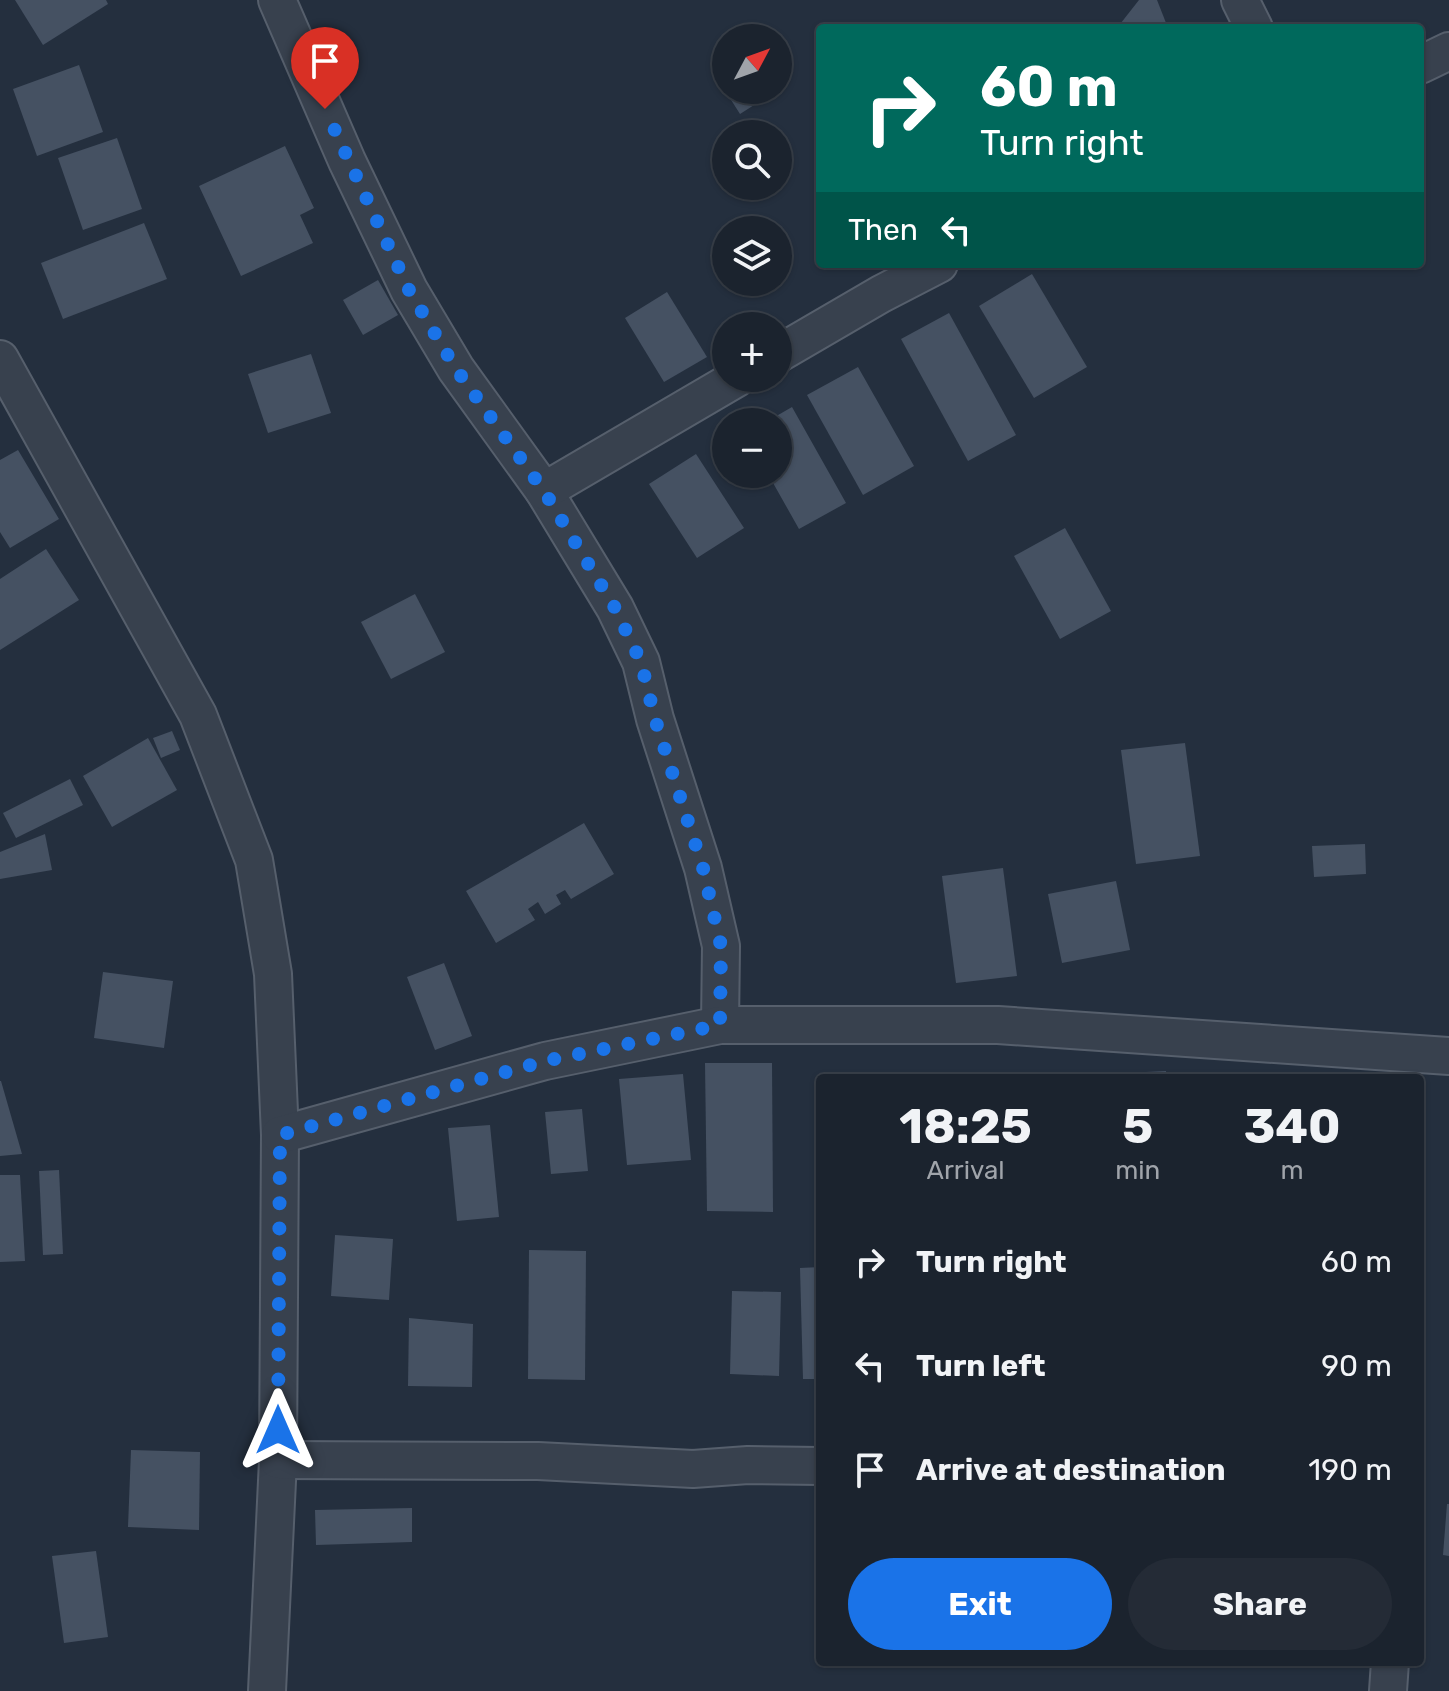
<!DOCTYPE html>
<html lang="en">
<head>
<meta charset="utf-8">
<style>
  body { margin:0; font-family:Rubik,sans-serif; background:#242b36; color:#f1f3f6; height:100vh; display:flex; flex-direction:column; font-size:30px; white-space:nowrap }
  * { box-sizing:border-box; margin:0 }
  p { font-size:26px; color:#a0a4aa }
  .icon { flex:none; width:44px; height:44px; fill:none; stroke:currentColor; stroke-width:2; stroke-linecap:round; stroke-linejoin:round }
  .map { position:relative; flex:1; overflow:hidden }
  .side { position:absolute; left:816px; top:1074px; width:608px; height:592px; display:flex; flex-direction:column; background:#1b232e; border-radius:8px; box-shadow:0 2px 6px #0004,0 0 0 2px #39404a }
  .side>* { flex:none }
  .banner { position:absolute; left:816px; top:24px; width:608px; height:244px; border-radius:8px; box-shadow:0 2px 6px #0004,0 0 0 2px #39404a; background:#00695c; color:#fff; overflow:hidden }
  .needle { width:52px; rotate:49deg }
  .fabs { position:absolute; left:712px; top:24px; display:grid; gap:16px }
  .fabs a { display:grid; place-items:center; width:80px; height:80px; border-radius:50%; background:#1b232e; box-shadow:0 2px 6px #0004,0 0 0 2px #39404a; font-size:40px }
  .pin { position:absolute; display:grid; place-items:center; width:68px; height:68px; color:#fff; margin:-82px -34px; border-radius:50% 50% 50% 0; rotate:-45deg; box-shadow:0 0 8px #0007 }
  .pin .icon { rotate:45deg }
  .me { position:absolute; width:88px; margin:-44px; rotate:0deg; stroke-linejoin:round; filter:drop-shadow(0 0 6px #0008) }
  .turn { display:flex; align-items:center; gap:28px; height:168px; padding:0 32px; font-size:36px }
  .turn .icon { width:104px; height:104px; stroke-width:2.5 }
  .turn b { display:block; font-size:56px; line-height:68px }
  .then { display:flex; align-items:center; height:76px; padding:0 32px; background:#0003; gap:16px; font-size:30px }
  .eta { display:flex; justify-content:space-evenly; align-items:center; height:136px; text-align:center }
  .eta b { font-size:48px; font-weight:700; line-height:56px }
  .button { display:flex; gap:16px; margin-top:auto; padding:16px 32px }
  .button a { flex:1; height:92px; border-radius:48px; background:#1a73e8; color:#fff; font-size:32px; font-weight:700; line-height:92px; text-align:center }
  .button a+a { background:#242b36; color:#f1f3f6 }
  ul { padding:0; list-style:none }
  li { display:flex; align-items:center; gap:24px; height:104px; padding:0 32px }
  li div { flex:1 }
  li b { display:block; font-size:30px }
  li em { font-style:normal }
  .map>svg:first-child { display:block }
  .building { fill:#455162 }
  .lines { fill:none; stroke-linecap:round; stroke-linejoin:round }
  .minor-casing { stroke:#565f6c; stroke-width:40 }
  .minor { stroke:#38414e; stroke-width:36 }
  .route { stroke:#1a73e8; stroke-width:14; stroke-dasharray:0 25.2 }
</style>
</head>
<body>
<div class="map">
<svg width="1449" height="1691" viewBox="0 0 1449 1691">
  <rect width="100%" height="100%" fill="#242f3e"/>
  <g class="building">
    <polygon points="15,0 106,0 108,4 43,45"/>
    <polygon points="1139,0 1157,0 1168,28 1117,28"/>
    <polygon points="726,64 726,90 778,90 740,114 714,73"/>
    <polygon points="79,65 103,132 37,156 13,89"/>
    <polygon points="117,138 142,209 83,230 58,158"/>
    <polygon points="285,146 314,208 300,215 313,243 241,276 199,186"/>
    <polygon points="144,223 167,279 63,319 41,263"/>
    <polygon points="1032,274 1087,367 1034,398 979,306"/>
    <polygon points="378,280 398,315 363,335 343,300"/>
    <polygon points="667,292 707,357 664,382 625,318"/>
    <polygon points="949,313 1016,435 968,461 901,339"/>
    <polygon points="311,354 331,413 268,433 248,374"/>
    <polygon points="858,367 914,466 863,495 807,395"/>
    <polygon points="792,407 846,503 799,529 768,474 778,474 778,422 766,422"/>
    <polygon points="18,450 59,519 10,548 0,532 0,460"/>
    <polygon points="696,454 744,528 697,558 649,484"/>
    <polygon points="1065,528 1111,611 1060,639 1014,556"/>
    <polygon points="46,549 79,600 0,650 0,579"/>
    <polygon points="415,594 445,652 391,679 361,622"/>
    <polygon points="172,731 180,750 161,758 153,738"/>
    <polygon points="148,738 177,790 112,827 83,776"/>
    <polygon points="1185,743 1200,856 1136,864 1121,750"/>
    <polygon points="70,779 83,805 16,838 3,813"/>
    <polygon points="584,823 614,874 571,899 565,890 556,895 561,904 545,914 538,902 528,909 535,920 496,943 466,891"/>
    <polygon points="45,834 52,870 0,879 0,852"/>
    <polygon points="1365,844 1366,874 1314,877 1312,846"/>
    <polygon points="1003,868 1017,976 956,983 942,876"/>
    <polygon points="1116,881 1130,950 1062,963 1048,894"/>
    <polygon points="444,963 472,1036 435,1050 407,977"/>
    <polygon points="103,972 173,981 164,1048 94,1038"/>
    <polygon points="705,1063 772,1063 773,1212 707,1211"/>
    <polygon points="1166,1071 1166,1078 1105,1078 1105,1074"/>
    <polygon points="976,1072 976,1078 904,1078 904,1073"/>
    <polygon points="683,1074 691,1160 627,1165 619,1079"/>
    <polygon points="0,1081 1,1081 22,1154 0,1156"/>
    <polygon points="582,1109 588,1171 551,1174 545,1112"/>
    <polygon points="490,1125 499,1217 457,1221 448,1128"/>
    <polygon points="59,1170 63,1254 43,1255 39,1171"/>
    <polygon points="0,1175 20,1175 25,1261 0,1262"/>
    <polygon points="335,1235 393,1239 389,1300 331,1296"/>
    <polygon points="529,1250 586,1251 585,1380 528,1379"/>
    <polygon points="820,1267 820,1379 803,1379 800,1268"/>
    <polygon points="732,1291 781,1292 779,1376 730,1374"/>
    <polygon points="409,1318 473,1324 472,1387 408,1386"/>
    <polygon points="131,1450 200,1452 199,1530 128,1527"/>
    <polygon points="1447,1504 1449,1504 1449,1556 1443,1555"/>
    <polygon points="412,1508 412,1542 316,1545 315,1510"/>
    <polygon points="96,1551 108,1637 64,1643 52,1556"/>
  </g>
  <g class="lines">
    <g class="minor-casing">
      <g id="minor">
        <polyline points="277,0 347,161 409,290 456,369 544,491 615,608 641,662 655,719 703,868 721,946 720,1025"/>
        <polyline points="1240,0 1254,28"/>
        <polyline points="1420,65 1449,51"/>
        <polyline points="778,354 881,294 939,264"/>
        <polyline points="0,359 198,715 254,860 273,974 280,1135 278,1460 267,1691"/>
        <polyline points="544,491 737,378"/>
        <polyline points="280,1135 545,1061 720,1025 998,1025 1449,1056"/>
        <polyline points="278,1460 538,1461 693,1469 748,1465 820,1466"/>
        <polyline points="1388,1691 1390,1662"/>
      </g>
    </g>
    <use href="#minor" class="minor"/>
  </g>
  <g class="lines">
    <polyline class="route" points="278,1430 280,1135 545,1061 720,1025 721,946 703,868 655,719 641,662 615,608 544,491 456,369 409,290 325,109"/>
  </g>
</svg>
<div class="fabs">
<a><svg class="needle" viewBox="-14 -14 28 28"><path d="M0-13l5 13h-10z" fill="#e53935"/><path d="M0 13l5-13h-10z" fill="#a0a4aa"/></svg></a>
<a><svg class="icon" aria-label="search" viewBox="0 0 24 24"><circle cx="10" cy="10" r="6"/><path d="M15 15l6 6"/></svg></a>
<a><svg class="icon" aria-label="layers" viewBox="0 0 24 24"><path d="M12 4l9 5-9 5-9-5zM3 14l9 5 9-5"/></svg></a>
<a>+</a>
<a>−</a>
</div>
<div class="pin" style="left:325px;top:109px;background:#d93025"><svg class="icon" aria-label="arrive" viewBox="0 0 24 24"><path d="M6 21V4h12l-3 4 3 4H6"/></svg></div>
<svg class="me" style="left:278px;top:1430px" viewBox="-20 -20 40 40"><path d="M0-17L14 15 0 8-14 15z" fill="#1a73e8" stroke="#fff" stroke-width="4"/></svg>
<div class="banner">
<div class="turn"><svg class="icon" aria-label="right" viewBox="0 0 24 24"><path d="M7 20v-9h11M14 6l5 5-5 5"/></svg><div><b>60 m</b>Turn right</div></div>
<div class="then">Then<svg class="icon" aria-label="left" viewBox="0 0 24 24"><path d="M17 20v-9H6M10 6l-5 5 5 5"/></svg></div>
</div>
<section class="side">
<div class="eta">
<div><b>18:25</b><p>Arrival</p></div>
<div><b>5</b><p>min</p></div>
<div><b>340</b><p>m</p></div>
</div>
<ul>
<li><svg class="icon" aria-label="right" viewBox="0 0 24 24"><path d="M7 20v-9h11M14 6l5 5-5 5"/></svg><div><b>Turn right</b></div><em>60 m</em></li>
<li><svg class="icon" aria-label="left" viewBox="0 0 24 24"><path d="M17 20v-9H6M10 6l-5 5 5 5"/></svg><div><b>Turn left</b></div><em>90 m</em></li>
<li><svg class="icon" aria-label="arrive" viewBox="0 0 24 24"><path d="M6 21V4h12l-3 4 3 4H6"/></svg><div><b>Arrive at destination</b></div><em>190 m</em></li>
</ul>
<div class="button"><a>Exit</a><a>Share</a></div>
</section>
</div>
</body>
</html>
